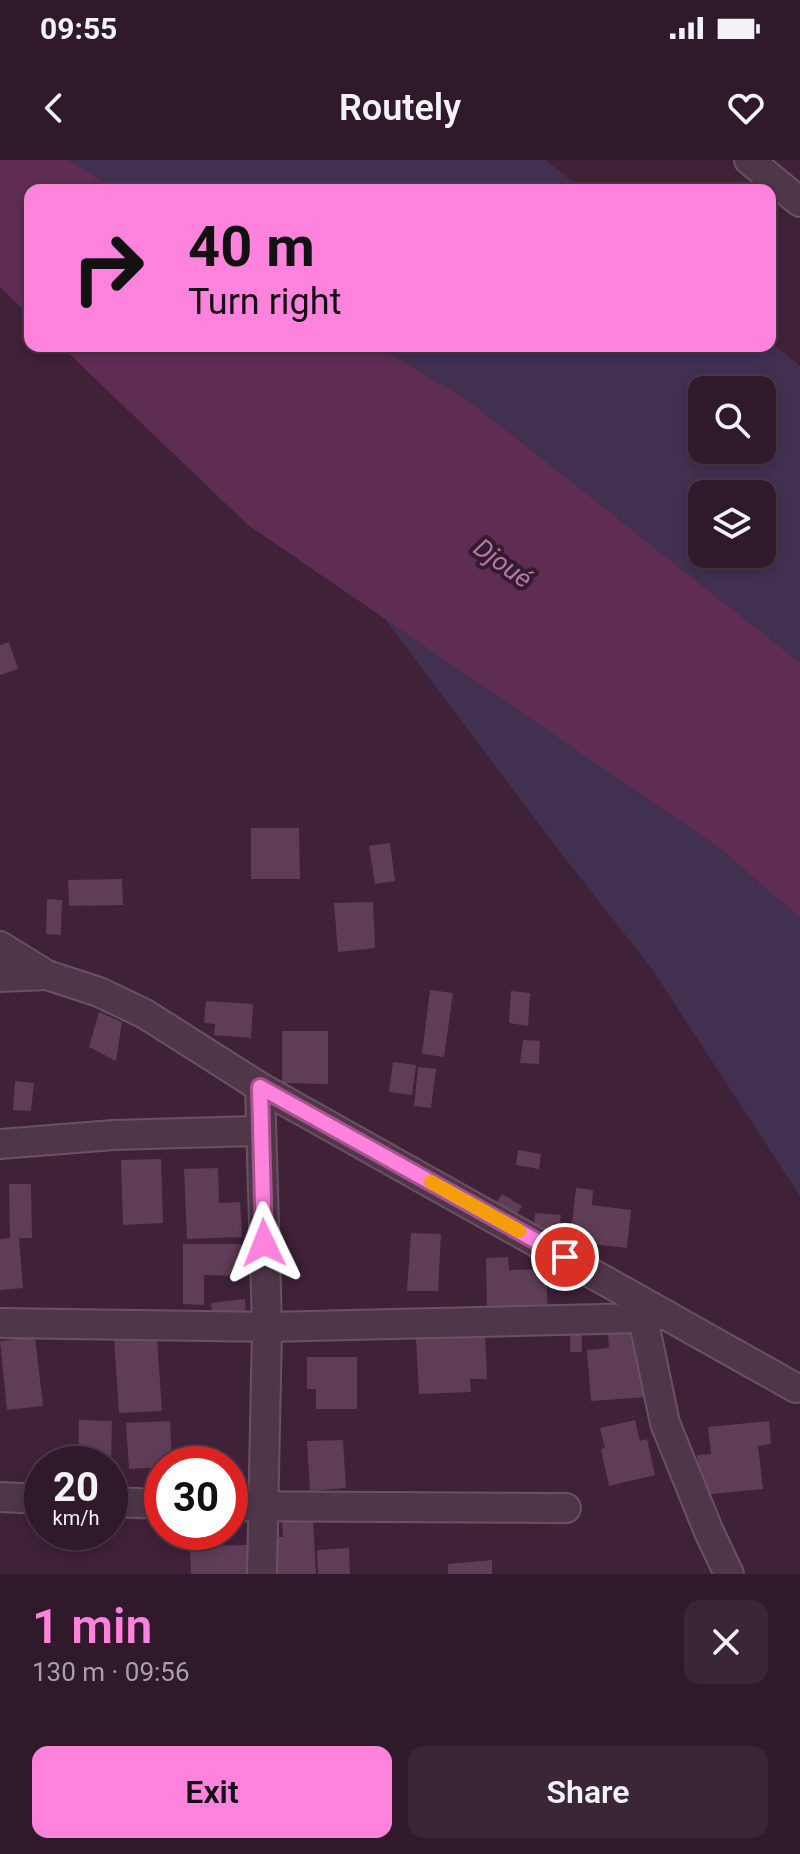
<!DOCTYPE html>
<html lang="en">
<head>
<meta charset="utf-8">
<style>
  body { margin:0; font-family:Roboto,sans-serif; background:#3b2636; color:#f1f3f6; height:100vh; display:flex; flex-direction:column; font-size:30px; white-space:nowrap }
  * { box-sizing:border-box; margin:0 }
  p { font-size:26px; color:#a7a0a8 }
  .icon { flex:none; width:44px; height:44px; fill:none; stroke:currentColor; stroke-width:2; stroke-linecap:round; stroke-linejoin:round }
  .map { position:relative; height:1414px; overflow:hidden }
  .sheet { display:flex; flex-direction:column; background:#2f192a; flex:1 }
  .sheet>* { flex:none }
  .hud { position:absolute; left:24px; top:24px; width:752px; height:168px; border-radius:16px; box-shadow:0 4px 12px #0003,0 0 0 2px #4a3847; background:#ff82dd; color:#111; overflow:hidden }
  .buttons { position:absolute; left:688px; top:216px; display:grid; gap:16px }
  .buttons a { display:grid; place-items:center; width:88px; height:88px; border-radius:16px; background:#2f192a; box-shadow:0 4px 12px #0003,0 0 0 2px #4a3847; font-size:40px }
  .speed { position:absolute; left:24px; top:1286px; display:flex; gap:16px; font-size:40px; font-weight:700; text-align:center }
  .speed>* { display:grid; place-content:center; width:104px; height:104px; border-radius:50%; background:#2f192a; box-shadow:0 4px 12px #0003,0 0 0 2px #4a3847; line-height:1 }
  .speed small { font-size:20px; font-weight:400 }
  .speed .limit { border:12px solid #d22; background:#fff; color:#111 }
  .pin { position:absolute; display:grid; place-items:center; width:68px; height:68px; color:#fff; margin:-34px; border:4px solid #fff; border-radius:50%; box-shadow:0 2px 8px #0007 }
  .me { position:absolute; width:88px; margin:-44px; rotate:358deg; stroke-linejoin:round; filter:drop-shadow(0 0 6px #0008) }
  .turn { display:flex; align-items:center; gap:28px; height:168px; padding:0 32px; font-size:36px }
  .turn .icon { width:104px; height:104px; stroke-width:2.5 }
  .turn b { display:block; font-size:56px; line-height:68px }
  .round { display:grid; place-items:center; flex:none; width:84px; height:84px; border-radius:16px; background:#3b2636 }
  .head { display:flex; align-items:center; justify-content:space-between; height:136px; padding:0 32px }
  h1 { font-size:48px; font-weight:600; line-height:60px; color:#ff82dd }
  .button { display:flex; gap:16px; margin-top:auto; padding:16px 32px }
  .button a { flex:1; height:92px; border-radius:16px; background:#ff82dd; color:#111; font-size:32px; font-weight:600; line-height:92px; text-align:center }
  .button a+a { background:#3b2636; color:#f1f3f6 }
  .status { display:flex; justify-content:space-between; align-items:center; height:56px; padding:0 40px; background:#2f192a; direction:ltr }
  .status svg { height:22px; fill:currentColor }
  header { display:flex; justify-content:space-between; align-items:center; height:104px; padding:0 32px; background:#2f192a; font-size:36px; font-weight:600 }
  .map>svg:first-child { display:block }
  .green { fill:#423051; fill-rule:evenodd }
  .water { fill:#5f2d54 }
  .building { fill:#5f3d57 }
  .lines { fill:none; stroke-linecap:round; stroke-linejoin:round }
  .minor-casing { stroke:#6a5163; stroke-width:32 }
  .minor { stroke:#4f3649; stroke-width:28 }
  .route-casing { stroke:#a65490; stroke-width:20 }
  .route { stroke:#ff82dd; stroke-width:14 }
  .slow { stroke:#f59e0b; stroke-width:14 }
  .labels { text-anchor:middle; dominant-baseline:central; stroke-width:8; stroke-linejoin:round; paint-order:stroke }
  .water-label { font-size:26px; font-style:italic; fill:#b476a7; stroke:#341b2e }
</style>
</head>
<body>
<div class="status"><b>09:55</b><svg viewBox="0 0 49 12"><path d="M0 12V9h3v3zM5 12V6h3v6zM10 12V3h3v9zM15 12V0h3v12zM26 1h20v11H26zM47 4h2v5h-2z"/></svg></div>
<header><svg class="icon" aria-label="back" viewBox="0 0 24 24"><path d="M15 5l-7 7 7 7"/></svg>Routely<svg class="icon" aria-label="heart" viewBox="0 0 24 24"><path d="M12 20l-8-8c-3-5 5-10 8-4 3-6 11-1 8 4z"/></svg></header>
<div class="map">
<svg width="800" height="1414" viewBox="0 0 800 1414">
  <rect width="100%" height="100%" fill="#3f2138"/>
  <g class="green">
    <polygon points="68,0 546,0 583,30 117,30"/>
    <path d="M770,182L800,206V503L469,241L377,186H770ZM702,230H762V290H702ZM702,334H762V394H702Z"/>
    <polygon points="381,454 721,689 800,758 800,1036 652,809 560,692"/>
  </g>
  <g class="water">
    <polygon points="0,0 68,0 117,30 30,30 30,156 0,127"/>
    <polygon points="61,186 377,186 469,241 800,503 800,758 721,689 248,365"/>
  </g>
  <g class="building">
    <polygon points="9,482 18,509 0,515 0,485"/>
    <polygon points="251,668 299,668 300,719 251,719"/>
    <polygon points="390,683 395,721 375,724 369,686"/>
    <polygon points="122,719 123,745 69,746 68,720"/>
    <polygon points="47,739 62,740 61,775 46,774"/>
    <polygon points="373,742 375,788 338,792 334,743"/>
    <polygon points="430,830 453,833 444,897 422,894"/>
    <polygon points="511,831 530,833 528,866 509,863"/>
    <polygon points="206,841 253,844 251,878 214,875 215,864 204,863"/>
    <polygon points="99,852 122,862 116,901 89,887"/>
    <polygon points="282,871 328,871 328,924 282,923"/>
    <polygon points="523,880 540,881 539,904 520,903"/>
    <polygon points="393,902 416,905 412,935 389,932"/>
    <polygon points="418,907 436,909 431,948 414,946"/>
    <polygon points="15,921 34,923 31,951 13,950"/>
    <polygon points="518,990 541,994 539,1009 516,1005"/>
    <polygon points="161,999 163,1063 123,1065 121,1000"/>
    <polygon points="218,1008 219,1043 240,1042 242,1077 187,1079 184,1009"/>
    <polygon points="9,1024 31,1024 32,1078 19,1078 23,1128 0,1130 0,1079 10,1078"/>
    <polygon points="576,1028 593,1030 592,1045 631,1050 627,1088 570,1081"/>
    <polygon points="502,1034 522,1046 513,1060 493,1048"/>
    <polygon points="535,1053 561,1055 559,1076 534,1074"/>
    <polygon points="411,1073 441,1074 438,1131 407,1131"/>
    <polygon points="183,1084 241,1084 241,1116 204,1115 204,1145 183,1144"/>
    <polygon points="508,1097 509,1110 546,1109 548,1154 487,1155 486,1098"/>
    <polygon points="245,1139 246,1156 213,1160 211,1143"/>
    <polygon points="641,1171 646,1237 591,1241 587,1190 609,1188 608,1174"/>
    <polygon points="485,1174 487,1219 470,1219 471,1232 419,1234 416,1178"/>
    <polygon points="582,1174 582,1192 570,1192 570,1175"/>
    <polygon points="35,1177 43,1246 7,1250 0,1181"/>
    <polygon points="157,1178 162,1251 119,1253 114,1180"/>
    <polygon points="307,1197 357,1197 357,1249 316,1249 316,1229 307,1229"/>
    <polygon points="79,1260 112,1261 111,1304 78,1304"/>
    <polygon points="635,1260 640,1281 647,1279 655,1315 609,1326 601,1289 605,1288 600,1268"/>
    <polygon points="170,1261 172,1304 162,1304 162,1307 129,1309 126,1263"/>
    <polygon points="769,1261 771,1284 758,1286 763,1329 702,1335 697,1295 711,1294 708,1267"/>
    <polygon points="343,1280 346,1328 310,1331 307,1281"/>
    <polygon points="282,1359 313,1359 316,1414 278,1414 276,1377 283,1377"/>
    <polygon points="248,1385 249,1414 191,1414 190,1386"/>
    <polygon points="349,1388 350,1414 318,1414 317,1390"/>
    <polygon points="492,1400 492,1414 448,1414 448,1404"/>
  </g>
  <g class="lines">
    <g class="minor-casing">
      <g id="minor">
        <polyline points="749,0 800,42"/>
        <polyline points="0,786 47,815 99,832 145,854 260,927 796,1228"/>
        <polyline points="0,817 47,815"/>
        <polyline points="260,927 267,1167 262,1414"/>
        <polyline points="0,984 113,975 260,971"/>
        <polyline points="643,1158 665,1263 709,1372 729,1414"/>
        <polyline points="0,1163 267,1167 643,1158 665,1154"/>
        <polyline points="0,1337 42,1339"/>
        <polyline points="110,1342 162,1344"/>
        <polyline points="230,1346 566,1348"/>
      </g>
    </g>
    <use href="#minor" class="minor"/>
  </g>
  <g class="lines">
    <g class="route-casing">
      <polyline id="route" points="264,1083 260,927 565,1097"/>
    </g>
    <use href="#route" class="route"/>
    <polyline class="slow" points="431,1022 519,1071"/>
  </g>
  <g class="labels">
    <g class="water-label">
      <text transform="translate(503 403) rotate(36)">Djoué</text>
    </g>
  </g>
</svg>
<div class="buttons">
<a><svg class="icon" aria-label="search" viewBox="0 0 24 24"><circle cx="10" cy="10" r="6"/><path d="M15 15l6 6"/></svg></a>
<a><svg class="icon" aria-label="layers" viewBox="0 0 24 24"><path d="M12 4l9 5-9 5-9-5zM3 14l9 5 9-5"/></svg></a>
</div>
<div class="speed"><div>20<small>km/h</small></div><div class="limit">30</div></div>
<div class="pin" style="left:565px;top:1097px;background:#d93025"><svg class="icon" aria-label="arrive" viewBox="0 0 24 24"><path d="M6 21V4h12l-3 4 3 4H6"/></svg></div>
<svg class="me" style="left:264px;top:1083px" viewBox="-20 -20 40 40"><path d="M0-17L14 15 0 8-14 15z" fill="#ff82dd" stroke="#fff" stroke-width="4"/></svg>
<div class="hud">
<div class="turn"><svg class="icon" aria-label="right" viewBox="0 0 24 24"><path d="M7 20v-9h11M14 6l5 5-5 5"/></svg><div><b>40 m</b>Turn right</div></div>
</div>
</div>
<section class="sheet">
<div class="head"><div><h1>1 min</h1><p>130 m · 09:56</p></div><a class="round"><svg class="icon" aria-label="close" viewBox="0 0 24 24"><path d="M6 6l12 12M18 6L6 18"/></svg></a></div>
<div class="button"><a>Exit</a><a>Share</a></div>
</section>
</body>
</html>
